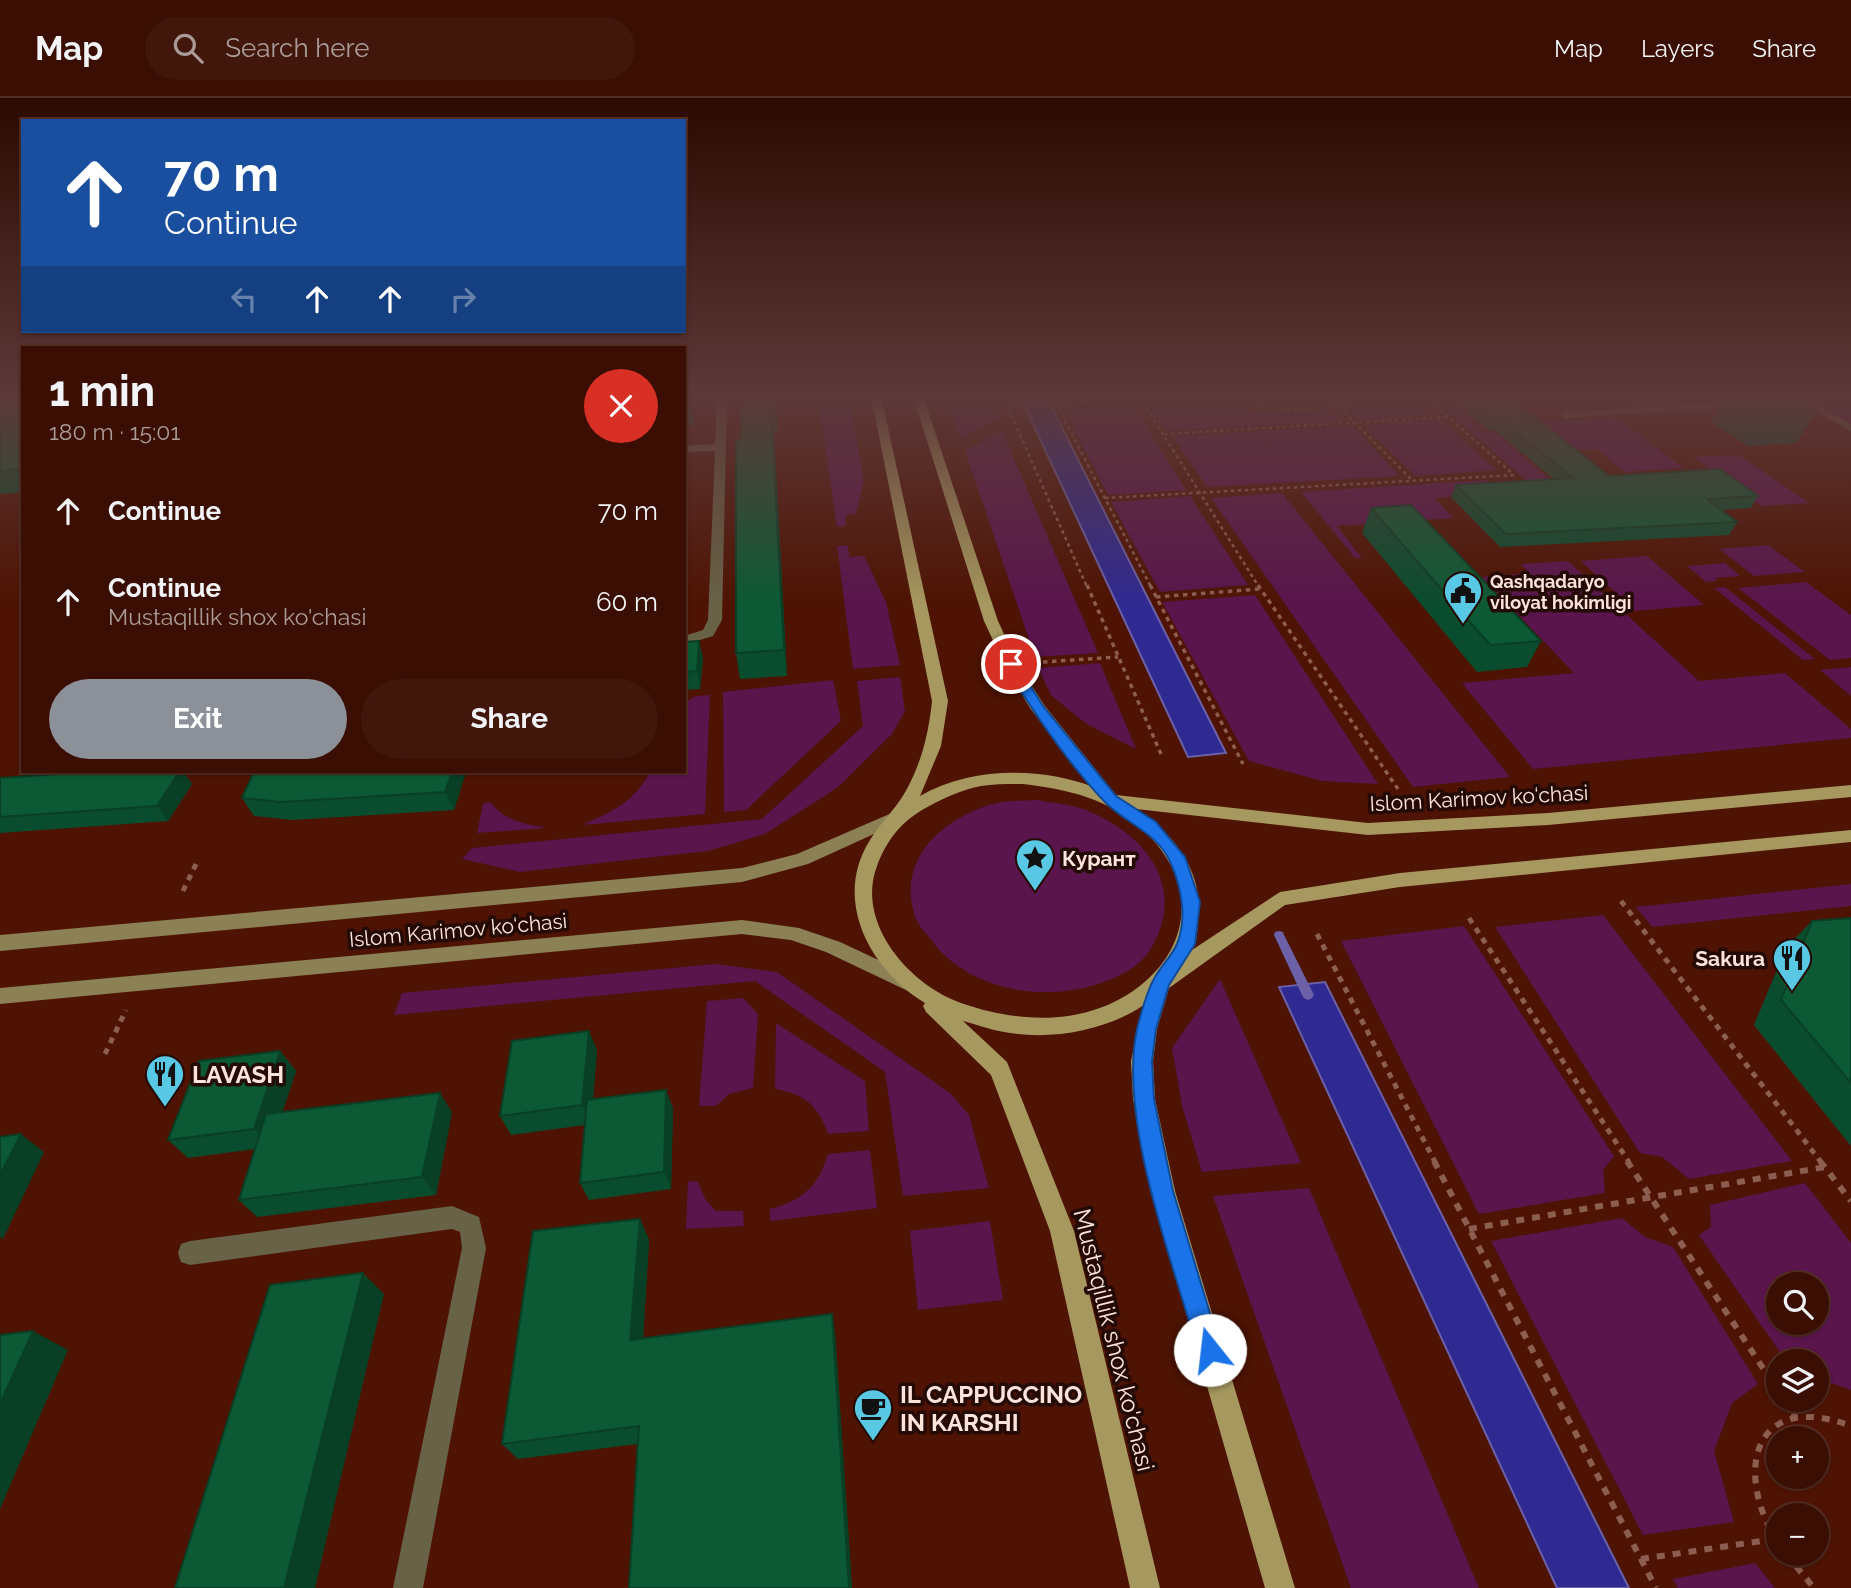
<!DOCTYPE html>
<html lang="en">
<head>
<meta charset="utf-8">
<style>
  body { margin:0; font-family:Raleway,sans-serif; background:#41170c; color:#f1f3f6; height:100vh; display:flex; flex-direction:column; font-size:26px; white-space:nowrap }
  * { box-sizing:border-box; margin:0 }
  p { font-size:23px; color:#ab9c99 }
  .icon { flex:none; width:38px; height:38px; fill:none; stroke:currentColor; stroke-width:2; stroke-linecap:round; stroke-linejoin:round }
  .map { position:relative; flex:1; overflow:hidden }
  .panel { position:absolute; left:21px; top:248px; width:665px; height:427px; display:flex; flex-direction:column; background:#3a0e02; border-radius:0px; box-shadow:0 2px 5px #0004,0 0 0 2px #542e24 }
  .panel>* { flex:none }
  .top-card { position:absolute; left:21px; top:21px; width:665px; height:214px; border-radius:0px; box-shadow:0 2px 5px #0004,0 0 0 2px #542e24; background:#1a4fa0; color:#fff; overflow:hidden }
  .tools { position:absolute; left:1766px; top:1174px; display:grid; gap:14px }
  .tools a { display:grid; place-items:center; width:63px; height:63px; border-radius:50%; background:#3a0e02; box-shadow:0 2px 5px #0004,0 0 0 2px #542e24; font-size:35px }
  .pin { position:absolute; display:grid; place-items:center; width:60px; height:60px; color:#fff; margin:-30px; border:4px solid #fff; border-radius:50%; box-shadow:0 2px 7px #0007 }
  .me { position:absolute; width:77px; margin:-38px; rotate:344deg; stroke-linejoin:round; filter:drop-shadow(0 0 5px #0008) }
  .turn { display:flex; align-items:center; gap:24px; height:147px; padding:0 28px; font-size:32px }
  .turn .icon { width:91px; height:91px; stroke-width:2.5 }
  .turn b { display:block; font-size:49px; line-height:60px }
  .lanes { display:flex; align-items:center; height:66px; padding:0 28px; background:#0003; justify-content:center; gap:35px; direction:ltr }
  .lanes .off { opacity:.35 }
  .round { display:grid; place-items:center; flex:none; width:74px; height:74px; border-radius:37px; background:#41170c }
  .headline { display:flex; align-items:center; justify-content:space-between; height:119px; padding:0 28px }
  h1 { font-size:42px; font-weight:700; line-height:52px }
  .cta { display:flex; gap:14px; margin-top:auto; padding:14px 28px }
  .cta a { flex:1; height:80px; border-radius:42px; background:#8c9099; color:#fff; font-size:28px; font-weight:700; line-height:80px; text-align:center }
  .cta a+a { background:#41170c; color:#f1f3f6 }
  ul { padding:0; list-style:none }
  li { display:flex; align-items:center; gap:21px; height:91px; padding:0 28px }
  li div { flex:1 }
  li b { display:block; font-size:26px }
  li em { font-style:normal }
  header { display:flex; align-items:center; gap:42px; box-sizing:border-box; height:98px; padding:0 35px; background:#3a0e02; border-bottom:2px solid #542e24 }
  header strong { font-size:33px }
  nav { display:flex; gap:38px; margin-inline-start:auto; font-size:24px }
  .search { width:490px; height:63px; background:#41170c; display:flex; align-items:center; gap:18px; box-sizing:border-box; padding:0 24px; border-radius:38px; color:#ab9c99; font-size:26px }
  .map>svg:first-child { display:block }
  .green { fill:#59154c; fill-rule:evenodd }
  .water { fill:#2f2992; stroke:#6c61a8; stroke-width:2 }
  .lines { fill:none; stroke-linecap:round; stroke-linejoin:round }
  .stream { fill:#6c61a8; fill-rule:evenodd }
  .path-far3 { stroke:#8c5e50; stroke-width:2.5; stroke-dasharray:3.5 3.5; stroke-linecap:butt }
  .path-far2 { stroke:#8c5e50; stroke-width:3.5; stroke-dasharray:4.5 4.5; stroke-linecap:butt }
  .path-far1 { stroke:#8c5e50; stroke-width:5; stroke-dasharray:6 6; stroke-linecap:butt }
  .path { stroke:#8c5e50; stroke-width:6; stroke-dasharray:8 8; stroke-linecap:butt }
  .service { fill:#686246; fill-rule:evenodd }
  .secondary { fill:#8b8154; fill-rule:evenodd }
  .primary { fill:#a6985e; fill-rule:evenodd }
  .wall { fill:#0a4d2e }
  .shaded-wall { fill:#083f25 }
  .building { fill:#0c5a35; stroke:#083f25; stroke-width:2 }
  .route { fill:#1a73e8; stroke:#114b97; stroke-width:2 }
  .labels { text-anchor:middle; dominant-baseline:central; stroke-width:7; stroke-linejoin:round; paint-order:stroke }
  .far-poi-label { font-size:18px; font-weight:bold; fill:#fce4dd; stroke:#240a04; text-anchor:start }
  .street-label { font-size:21px; fill:#fce4dd; stroke:#240a04 }
  .poi-label { font-size:21px; font-weight:bold; fill:#fce4dd; stroke:#240a04; text-anchor:start }
  .near-poi-label { font-size:24px; font-weight:bold; fill:#fce4dd; stroke:#240a04; text-anchor:start }
  .near-street-label { font-size:24px; fill:#fce4dd; stroke:#240a04 }
</style>
</head>
<body>
<header>
<strong>Map</strong>
<div class="search"><svg class="icon" aria-label="search" viewBox="0 0 24 24"><circle cx="10" cy="10" r="6"/><path d="M15 15l6 6"/></svg>Search here</div>
<nav><a>Map</a><a>Layers</a><a>Share</a></nav>
</header>
<div class="map">
<svg width="1851" height="1490" viewBox="0 0 1851 1490">
  <rect width="100%" height="100%" fill="#4e1302"/>
  <g class="green">
    <polygon points="818,298 849,298 864,383 856,416 846,417 846,428 837,429"/>
    <polygon points="946,298 992,300 999,320 960,341"/>
    <polygon points="1373,298 1412,298 1433,317 1359,322 1348,310 1362,308 1374,301"/>
    <polygon points="1430,298 1452,298 1474,316 1468,318 1484,334 1493,333 1559,389 1526,385 1527,383"/>
    <polygon points="1506,298 1565,298 1578,307 1521,310"/>
    <polygon points="1799,298 1851,298 1851,328"/>
    <polygon points="1234,301 1252,315 1334,312 1345,323 1166,333 1147,305"/>
    <polygon points="1133,307 1186,392 1108,397 1064,311"/>
    <polygon points="1616,320 1684,370 1625,374 1596,351 1571,352 1537,324"/>
    <polygon points="1440,322 1496,372 1415,378 1364,327"/>
    <polygon points="1352,328 1400,378 1207,389 1173,338"/>
    <polygon points="1002,333 1098,555 1035,559 965,353"/>
    <polygon points="1739,357 1809,405 1761,408 1694,359"/>
    <polygon points="1486,382 1501,395 1435,400 1453,420 1337,428 1362,460 1355,460 1301,394"/>
    <polygon points="1282,395 1510,679 1413,689 1211,400"/>
    <polygon points="1190,398 1248,487 1160,494 1111,404"/>
    <polygon points="847,447 850,459 864,458 886,504 900,567 853,571 837,448"/>
    <polygon points="1768,447 1805,474 1754,478 1719,451"/>
    <polygon points="1647,458 1704,507 1635,513 1581,463"/>
    <polygon points="1568,463 1699,583 1785,575 1851,631 1851,640 1533,671 1462,585 1574,575 1482,479 1529,475 1521,466"/>
    <polygon points="1725,465 1740,478 1715,480 1717,483 1706,484 1687,468"/>
    <polygon points="1806,484 1851,517 1851,560 1830,562 1738,490"/>
    <polygon points="1725,489 1815,561 1803,562 1714,490"/>
    <polygon points="1255,497 1378,686 1322,683 1249,663 1162,504"/>
    <polygon points="1100,565 1136,651 1085,625 1051,597 1038,570"/>
    <polygon points="1851,569 1851,598 1820,572"/>
    <polygon points="900,579 905,613 892,636 837,690 765,736 708,753 520,774 462,761 472,750 762,721 863,628 857,583"/>
    <polygon points="833,582 841,623 746,712 724,714 723,594"/>
    <path d="M710,597L705,716L582,727C613,713 633,705 650,674H684V605L696,598Z"/>
    <path d="M1037,702C1052,705 1069,706 1083,711C1127,727 1171,765 1164,815C1161,834 1151,857 1134,869C1074,909 976,902 932,843C927,836 919,829 916,821C895,764 939,723 989,707C1003,702 1022,703 1037,702Z"/>
    <path d="M490,704C505,723 525,726 547,730L477,735L483,706Z"/>
    <polygon points="1851,786 1851,808 1652,829 1636,809"/>
    <polygon points="1603,817 1792,1063 1689,1081 1662,1059 1640,1055 1495,829"/>
    <polygon points="1464,828 1614,1058 1603,1072 1605,1095 1479,1116 1341,843"/>
    <polygon points="715,866 777,874 950,995 969,1017 989,1090 903,1098 885,974 755,883 394,917 402,895"/>
    <polygon points="1220,881 1301,1065 1202,1074 1182,1008 1172,950"/>
    <polygon points="743,900 758,916 753,990 729,996 716,1008 699,1008 707,903"/>
    <path d="M776,925L865,983L869,1033L828,1036C819,1008 803,995 775,991Z"/>
    <path d="M870,1052L877,1110L770,1123V1111C803,1102 818,1089 828,1056Z"/>
    <polygon points="688,1083 698,1084 705,1101 716,1113 743,1113 744,1128 686,1131"/>
    <path d="M1805,1085L1851,1145V1292L1817,1280L1816,1264L1786,1263L1699,1137L1711,1129L1710,1107ZM1778,1186H1816V1225H1778Z"/>
    <polygon points="1309,1090 1479,1490 1351,1490 1213,1098"/>
    <polygon points="1622,1120 1645,1139 1673,1149 1758,1286 1732,1305 1714,1353 1734,1424 1643,1437 1491,1143"/>
    <polygon points="990,1123 1003,1202 918,1212 910,1133"/>
    <polygon points="1755,1465 1775,1490 1678,1490 1673,1481"/>
  </g>
  <g class="water">
    <polygon points="1020,298 1046,298 1226,655 1188,659"/>
    <polygon points="1325,884 1629,1490 1557,1490 1279,889"/>
  </g>
  <g class="lines">
    <polygon class="stream" points="1279,833 1283,834 1284,837 1314,897 1312,900 1308,902 1304,900 1302,897 1274,837 1275,834"/>
    <g class="path-far3">
      <polyline points="1003,298 1087,489"/>
      <polyline points="1052,298 1151,489"/>
      <polyline points="1139,298 1259,489"/>
      <path d="M1251,298L1262,311C1295,311 1333,316 1362,298"/>
      <polyline points="1424,298 1513,376"/>
      <polyline points="1008,308 1196,298"/>
      <polyline points="1339,309 1413,383"/>
      <polyline points="1164,336 1449,319"/>
      <polyline points="1105,400 1515,377"/>
    </g>
    <g class="path-far2">
      <polyline points="1087,487 1161,656"/>
      <polyline points="1150,487 1243,666"/>
      <polyline points="1258,487 1400,694"/>
      <polyline points="1156,499 1259,491"/>
      <polyline points="1043,564 1118,559"/>
    </g>
    <g class="path-far1">
      <polyline points="183,793 197,764"/>
      <polyline points="1621,803 1821,1064"/>
      <polyline points="1469,820 1629,1064"/>
      <polyline points="1317,836 1435,1064"/>
      <polyline points="105,956 126,912"/>
    </g>
    <g class="path">
      <polyline points="1434,1063 1656,1490"/>
      <polyline points="1627,1063 1778,1293"/>
      <polyline points="1820,1063 1851,1103"/>
      <polyline points="1469,1131 1825,1069"/>
      <polyline points="1784,1302 1796,1320"/>
      <path d="M1778,1445C1733,1374 1753,1291 1851,1328"/>
      <polyline points="1786,1456 1814,1490"/>
      <polyline points="1641,1461 1775,1441"/>
    </g>
    <g class="service">
      <polygon points="717,298 727,298 722,522 713,538 684,547 684,538 703,532 708,522 715,353 684,354 684,348 715,346"/>
      <polygon points="1790,298 1802,298 1851,326 1851,333"/>
      <polygon points="1744,303 1748,304 1748,308 1565,320 1560,317 1565,314"/>
      <polygon points="452,1108 479,1119 486,1150 423,1490 393,1490 462,1150 460,1134 452,1131 190,1167 181,1164 178,1155 181,1146 190,1143"/>
    </g>
    <g class="secondary">
      <polygon points="901,711 910,717 907,721 808,766 742,784 0,853 0,837 742,770 797,756"/>
      <polygon points="742,822 799,830 840,844 917,880 920,886 917,892 910,894 826,854 791,842 742,836 0,906 0,890"/>
    </g>
    <path class="primary" d="M871,298H881L948,603L941,648L920,698C971,669 1038,669 1091,688L1030,610L1004,566L984,523L913,298H923L998,523L1018,566L1044,607L1116,697L1368,725L1548,715L1851,687V699L1548,727L1368,737L1136,711C1176,737 1205,776 1198,825C1197,835 1197,844 1192,852L1280,794L1400,775L1851,732V744L1400,789L1285,807L1169,890L1157,931L1153,963L1155,1001L1175,1093L1295,1490H1265L1151,1093L1133,1001L1131,963L1144,907C1107,932 1054,942 1010,935C994,933 978,927 963,923L1007,964L1074,1133L1160,1490H1130L1050,1133L991,977L926,914L923,908L925,905C870,872 832,802 870,742C883,721 898,710 910,685C923,659 929,632 932,603ZM1023,686C1067,691 1111,701 1144,733C1225,809 1164,904 1068,918C1034,923 996,917 964,906C911,889 855,826 877,768C886,744 899,726 922,712C940,702 960,692 981,688C994,686 1009,686 1023,686Z"/>
  </g>
  <g class="wall">
    <polygon points="684,298 692,298 694,327 687,327 684,342"/>
    <polygon points="776,298 778,333 774,333 787,578 740,581 736,555 741,342"/>
    <polygon points="1448,298 1508,298 1609,378 1758,398 1751,410 1722,412 1737,424 1729,437 1500,449 1451,399 1456,387 1554,381 1494,332 1488,332"/>
    <polygon points="1590,298 1642,298 1647,301 1644,307 1604,309"/>
    <polygon points="1726,298 1793,298 1817,312 1796,345 1748,348 1711,324"/>
    <polygon points="23,301 23,394 0,396 0,307"/>
    <polygon points="1371,410 1541,543 1527,569 1477,574 1362,435"/>
    <polygon points="699,543 703,561 700,591 684,592 684,544"/>
    <polygon points="183,674 192,686 168,723 0,735 0,680 75,675"/>
    <polygon points="254,674 466,674 454,712 292,722 254,718 242,700"/>
    <polygon points="1851,820 1851,1048 1754,927 1786,850 1812,823"/>
    <polygon points="597,952 593,1001 673,1010 671,1091 589,1102 580,1085 585,1027 511,1037 500,1018"/>
    <polygon points="280,953 296,973 282,1014 452,1014 436,1097 257,1119 239,1102 255,1051 188,1060 168,1042"/>
    <polygon points="640,1121 649,1142 643,1240 835,1235 852,1490 629,1490 637,1346 518,1361 502,1346"/>
  </g>
  <g class="shaded-wall">
    <polygon points="690,298 692,298 694,327 690,305"/>
    <polygon points="775,298 776,298 778,333 776,310"/>
    <polygon points="771,310 774,333 787,578 784,552"/>
    <polygon points="684,311 687,327 684,342"/>
    <polygon points="699,543 703,561 700,591 697,573"/>
    <polygon points="179,674 183,674 192,686 168,723 157,708"/>
    <polygon points="452,674 466,674 454,712 445,694"/>
    <polygon points="589,933 597,952 591,1026 582,1007"/>
    <polygon points="280,953 296,973 271,1049 254,1031"/>
    <polygon points="666,992 673,1010 671,1091 664,1074"/>
    <polygon points="440,995 452,1014 436,1097 422,1079"/>
    <polygon points="21,1036 44,1054 3,1141 0,1139 0,1077"/>
    <polygon points="640,1121 649,1142 642,1261 630,1242"/>
    <polygon points="363,1175 384,1196 315,1490 284,1490"/>
    <polygon points="832,1216 835,1235 852,1490 849,1490"/>
    <polygon points="33,1233 68,1252 0,1411 0,1306"/>
  </g>
  <g class="building">
    <rect x="684" y="298" width="6" height="7"/>
    <polygon points="741,298 775,298 776,310 771,310 784,552 736,555 736,343 741,342"/>
    <polygon points="1466,298 1508,298 1609,378 1720,371 1758,398 1707,401 1737,424 1506,436 1456,387 1573,380 1499,320 1492,320"/>
    <polygon points="1600,298 1642,298 1647,301 1607,303"/>
    <polygon points="1740,298 1793,298 1817,312 1767,315"/>
    <polygon points="19,301 23,301 23,369 20,371 0,373 0,307"/>
    <polygon points="1411,407 1541,543 1490,547 1371,410"/>
    <polygon points="699,543 697,573 684,574 684,544"/>
    <polygon points="77,674 179,674 157,708 0,719 0,680 75,675"/>
    <polygon points="254,674 452,674 445,694 281,704 242,700"/>
    <polygon points="1851,820 1851,985 1781,902 1812,823"/>
    <polygon points="589,933 582,1007 500,1018 512,943"/>
    <polygon points="280,953 254,1031 168,1042 199,963"/>
    <polygon points="666,992 664,1074 580,1085 587,1002"/>
    <polygon points="440,995 422,1079 239,1102 266,1016"/>
    <polygon points="21,1036 0,1077 0,1039"/>
    <polygon points="640,1121 630,1242 832,1216 849,1490 629,1490 639,1328 502,1346 533,1133"/>
    <polygon points="363,1175 284,1490 175,1490 270,1187"/>
    <polygon points="33,1233 0,1306 0,1237"/>
  </g>
  <linearGradient id="sky" x2="0" y2="1"><stop stop-color="#2b0a01"/><stop offset="0.59" stop-color="#5d3939"/><stop offset="1" stop-color="#5d3939" stop-opacity="0"/></linearGradient>
  <rect width="1851" height="507" fill="url(#sky)"/>
  <path class="route" d="M1011,562L1015,563L1043,608L1116,698L1156,724L1185,759L1200,804L1195,846L1169,887L1156,931L1152,963L1154,1001L1173,1093L1221,1252L1218,1260L1210,1264L1201,1260L1198,1252C1172,1164 1118,1020 1137,931C1141,916 1146,895 1154,881C1160,869 1172,858 1177,846C1187,821 1182,792 1172,768C1159,734 1125,726 1104,703C1066,663 1033,614 1004,566Z"/>
  <defs>
    <g id="civic-pin" transform="scale(2.0125)"><path d="M0 17L-7.5 6A9.5 9.5 0 1 1 7.5 6Z" fill="#59c8e4" stroke="#240a04"/><path d="M-.6-6.5H3V-4.5H.6V-3L4-1V1h2V6H-6V1h2V-1L-.6-3ZM-1.2 2.5V6h2.4V2.5Z" fill="#111"/></g>
    <g id="sight-pin" transform="scale(2.0125)"><path d="M0 17L-7.5 6A9.5 9.5 0 1 1 7.5 6Z" fill="#59c8e4" stroke="#240a04"/><path d="M0-6L1.8-2.2L6-1.7L2.9 1.2L3.7 5.4L0 3.3L-3.7 5.4L-2.9 1.2L-6-1.7L-1.8-2.2Z" fill="#111"/></g>
    <g id="restaurant-pin" transform="scale(2.0125)"><path d="M0 17L-7.5 6A9.5 9.5 0 1 1 7.5 6Z" fill="#59c8e4" stroke="#240a04"/><path d="M-5-6h1v4h1v-4h1v4h1v-4h1v5L-1.5 .5V6h-2V.5L-5-1ZM5-6V6H3V1.5H1.5Q1.5-4 5-6Z" fill="#111"/></g>
    <g id="cafe-pin" transform="scale(2.0125)"><path d="M0 17L-7.5 6A9.5 9.5 0 1 1 7.5 6Z" fill="#59c8e4" stroke="#240a04"/><path d="M-5.5-4.5H6V0H3Q3 3.5 0 3.5H-2.5Q-5.5 3.5-5.5 0ZM3-3.2v2h1.7v-2ZM-6 4.5H4V6H-6Z" fill="#111"/></g>
  </defs>
  <g fill-rule="evenodd">
    <use href="#civic-pin" x="1463" y="493"/>
    <use href="#sight-pin" x="1035" y="760"/>
    <use href="#restaurant-pin" x="1792" y="860"/>
    <use href="#restaurant-pin" x="165" y="976"/>
    <use href="#cafe-pin" x="873" y="1310"/>
  </g>
  <g class="labels">
    <g class="far-poi-label">
      <text x="1490" y="483">Qashqadaryo<tspan x="1490" dy="21">viloyat hokimligi</tspan></text>
    </g>
    <g class="street-label">
      <text transform="translate(1479 700) rotate(-3)">Islom Karimov ko‘chasi</text>
      <text transform="translate(458 832) rotate(-5)">Islom Karimov ko‘chasi</text>
    </g>
    <g class="poi-label">
      <text x="1062" y="760">Курант</text>
      <text x="1765" y="860" text-anchor="end">Sakura</text>
    </g>
    <g class="near-poi-label">
      <text x="192" y="976">LAVASH</text>
      <text x="900" y="1296">IL CAPPUCCINO<tspan x="900" dy="28">IN KARSHI</tspan></text>
    </g>
    <g class="near-street-label">
      <text transform="translate(1114 1242) rotate(76)">Mustaqillik shox ko'chasi</text>
    </g>
  </g>
</svg>
<div class="tools">
<a><svg class="icon" aria-label="search" viewBox="0 0 24 24"><circle cx="10" cy="10" r="6"/><path d="M15 15l6 6"/></svg></a>
<a><svg class="icon" aria-label="layers" viewBox="0 0 24 24"><path d="M12 4l9 5-9 5-9-5zM3 14l9 5 9-5"/></svg></a>
<a>+</a>
<a>−</a>
</div>
<div class="pin" style="left:1011px;top:566px;background:#d93025"><svg class="icon" aria-label="arrive" viewBox="0 0 24 24"><path d="M6 21V4h12l-3 4 3 4H6"/></svg></div>
<svg class="me" style="left:1210px;top:1252px" viewBox="-20 -20 40 40"><circle r="19" fill="#fff"/><path d="M0-13L10 11 0 6-10 11z" fill="#1a73e8"/></svg>
<div class="top-card">
<div class="turn"><svg class="icon" aria-label="ahead" viewBox="0 0 24 24"><path d="M12 20V5M6 11l6-6 6 6"/></svg><div><b>70 m</b>Continue</div></div>
<div class="lanes"><svg class="icon off" aria-label="left" viewBox="0 0 24 24"><path d="M17 20v-9H6M10 6l-5 5 5 5"/></svg><svg class="icon" aria-label="ahead" viewBox="0 0 24 24"><path d="M12 20V5M6 11l6-6 6 6"/></svg><svg class="icon" aria-label="ahead" viewBox="0 0 24 24"><path d="M12 20V5M6 11l6-6 6 6"/></svg><svg class="icon off" aria-label="right" viewBox="0 0 24 24"><path d="M7 20v-9h11M14 6l5 5-5 5"/></svg></div>
</div>
<section class="panel">
<div class="headline"><div><h1>1 min</h1><p>180 m · 15:01</p></div><a class="round" style="background:#d93025;color:#fff"><svg class="icon" aria-label="close" viewBox="0 0 24 24"><path d="M6 6l12 12M18 6L6 18"/></svg></a></div>
<ul>
<li><svg class="icon" aria-label="ahead" viewBox="0 0 24 24"><path d="M12 20V5M6 11l6-6 6 6"/></svg><div><b>Continue</b></div><em>70 m</em></li>
<li><svg class="icon" aria-label="ahead" viewBox="0 0 24 24"><path d="M12 20V5M6 11l6-6 6 6"/></svg><div><b>Continue</b><p>Mustaqillik shox ko'chasi</p></div><em>60 m</em></li>
</ul>
<div class="cta"><a>Exit</a><a>Share</a></div>
</section>
</div>
</body>
</html>
